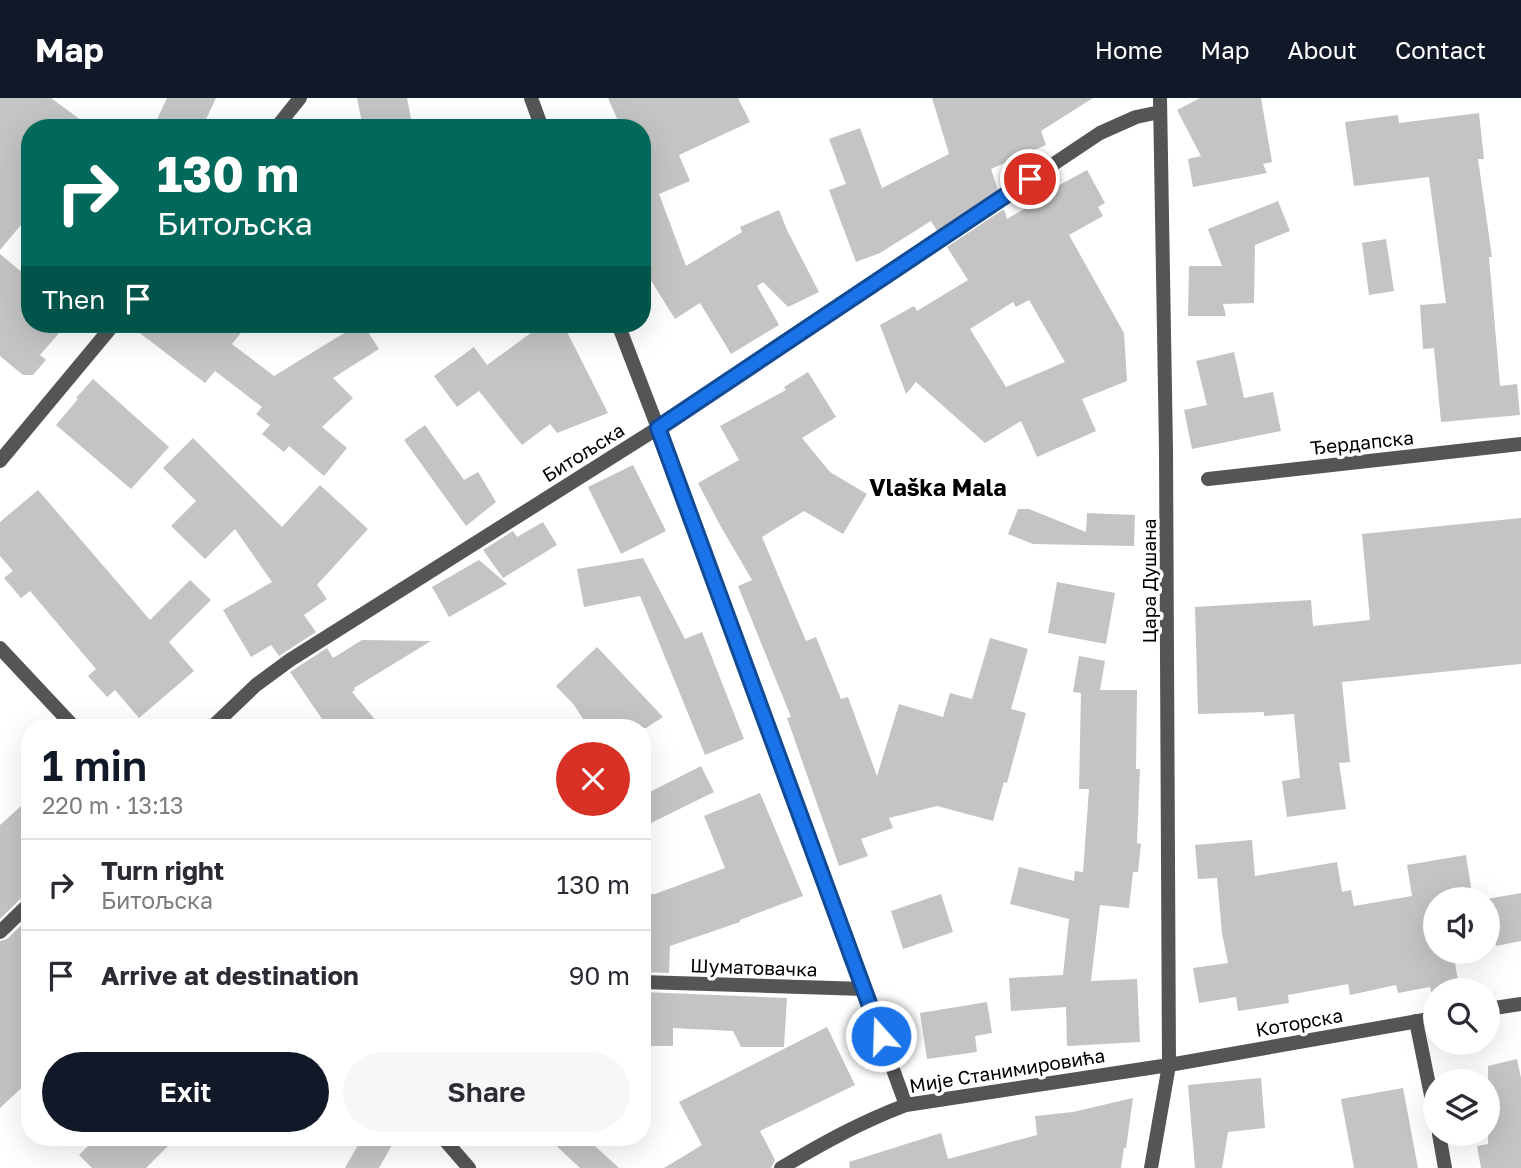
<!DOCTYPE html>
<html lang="en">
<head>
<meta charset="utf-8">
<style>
  body { margin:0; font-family:"Golos Text",sans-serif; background:#f7f7f7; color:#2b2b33; height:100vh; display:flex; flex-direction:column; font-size:26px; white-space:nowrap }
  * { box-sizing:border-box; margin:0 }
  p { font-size:23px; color:#7c7c81 }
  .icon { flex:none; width:38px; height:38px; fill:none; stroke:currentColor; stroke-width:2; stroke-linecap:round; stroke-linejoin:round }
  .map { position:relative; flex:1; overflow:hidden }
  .sheet { position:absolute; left:21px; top:621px; width:630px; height:427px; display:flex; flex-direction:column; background:#fff; border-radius:28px; box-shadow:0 7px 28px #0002 }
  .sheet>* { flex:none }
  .hud { position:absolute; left:21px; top:21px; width:630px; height:214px; border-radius:28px; box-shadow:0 7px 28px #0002; background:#00695c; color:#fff; overflow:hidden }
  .buttons { position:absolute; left:1423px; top:789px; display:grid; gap:14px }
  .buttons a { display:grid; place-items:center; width:77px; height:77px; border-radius:50%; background:#fff; box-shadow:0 7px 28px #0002; font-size:35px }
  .pin { position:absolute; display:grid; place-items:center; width:60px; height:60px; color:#fff; margin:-30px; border:4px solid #fff; border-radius:50%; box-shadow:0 2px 7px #0007 }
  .me { position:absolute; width:77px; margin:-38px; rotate:340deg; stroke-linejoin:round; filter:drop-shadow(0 0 5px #0008) }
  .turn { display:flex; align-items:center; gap:24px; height:147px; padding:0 21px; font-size:32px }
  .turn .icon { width:91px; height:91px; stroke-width:2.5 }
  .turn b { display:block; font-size:49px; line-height:60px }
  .then { display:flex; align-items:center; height:66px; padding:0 21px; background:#0003; gap:14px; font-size:26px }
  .round { display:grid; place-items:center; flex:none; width:74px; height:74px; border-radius:37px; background:#f7f7f7 }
  .overview { display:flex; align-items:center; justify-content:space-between; height:119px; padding:0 21px }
  h1 { font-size:42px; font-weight:600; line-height:52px; color:#111827 }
  .primary-button { display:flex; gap:14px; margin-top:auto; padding:14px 21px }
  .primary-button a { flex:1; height:80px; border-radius:42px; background:#111827; color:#fff; font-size:28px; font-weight:600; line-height:80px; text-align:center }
  .primary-button a+a { background:#f7f7f7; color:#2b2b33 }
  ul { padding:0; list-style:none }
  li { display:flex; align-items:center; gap:21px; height:91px; padding:0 21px; border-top:2px solid #e1e1e2 }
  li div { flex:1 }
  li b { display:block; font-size:26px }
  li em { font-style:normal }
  header { display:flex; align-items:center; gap:42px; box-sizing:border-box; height:98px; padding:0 35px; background:#111827; color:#fff }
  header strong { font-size:33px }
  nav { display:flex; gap:38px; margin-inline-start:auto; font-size:24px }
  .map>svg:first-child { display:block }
  .building { fill:#c4c4c4; fill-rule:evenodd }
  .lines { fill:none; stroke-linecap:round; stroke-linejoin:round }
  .minor { stroke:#555; stroke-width:14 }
  .route-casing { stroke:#114b97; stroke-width:18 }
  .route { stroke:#1a73e8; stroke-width:12 }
  .labels { text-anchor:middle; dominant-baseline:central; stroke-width:7; stroke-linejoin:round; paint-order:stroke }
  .street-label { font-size:19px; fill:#000; stroke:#fff }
  .quarter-label { font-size:23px; font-weight:bold; fill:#000; stroke:#fff }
</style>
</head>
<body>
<header>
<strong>Map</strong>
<nav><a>Home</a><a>Map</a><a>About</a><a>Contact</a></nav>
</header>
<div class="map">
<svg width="1521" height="1070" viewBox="0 0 1521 1070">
  <rect width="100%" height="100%" fill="#fff"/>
  <g class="building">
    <polygon points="0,0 51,0 92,30 30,30 30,116 0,152"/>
    <polygon points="167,0 216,0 202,30 153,30"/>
    <polygon points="357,0 407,0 413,30 363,30"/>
    <polygon points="608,0 738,0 750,24 679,57 690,83 659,96 686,168 742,134 740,129 779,112 787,132 819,194 788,209 763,184 757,188 779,227 731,256 700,205 675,221 642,168 642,30 621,30"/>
    <polygon points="932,0 1093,0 1041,33 1046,47 991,71 998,92 937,133 931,123 880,155 856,164 829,92 846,86 829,41 860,30 882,90 949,56"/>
    <polygon points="1200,0 1261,0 1272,64 1263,66 1267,75 1193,89 1188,61 1201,58 1177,12"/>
    <polygon points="1479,15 1484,61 1478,61 1492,159 1489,159 1500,288 1517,286 1520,317 1441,324 1434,250 1423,251 1420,207 1446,205 1429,79 1354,88 1345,24 1398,17 1399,25"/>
    <path d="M1087,72L1105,105L1098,109L1103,118L1069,137L1124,235L1127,283L1082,301L1096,333L1037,359L1021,323L985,345L916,284L906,296L880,227L914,208L917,213L968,182L947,149L1004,111L1007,121L1055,93L1054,90ZM1029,202L1065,264L1006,289L970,231L1013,204L1016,209Z"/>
    <polygon points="1278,103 1290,133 1255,147 1254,205 1223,206 1226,218 1188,218 1189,168 1222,168 1208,131"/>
    <polygon points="1386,141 1394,193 1369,197 1362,145"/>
    <polygon points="0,156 30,181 30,226 67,226 40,257 46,262 33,277 23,277 0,258"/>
    <polygon points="128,226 248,226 232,246 274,278 359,226 363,226 379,251 333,280 353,300 322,329 347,350 324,378 289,348 284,354 262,336 270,327 256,316 262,309 215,273 205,285"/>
    <polygon points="543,226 563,226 608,315 557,335 550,326 522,347 479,293 457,309 434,278 474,249 487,267"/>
    <polygon points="1234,254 1244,300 1273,294 1281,333 1192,351 1184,312 1207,307 1196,263"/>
    <polygon points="808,274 836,319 802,340 830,374 867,396 843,436 804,413 762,439 806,543 816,539 841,601 848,599 877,678 899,606 943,619 950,595 972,601 990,540 1028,551 1011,611 1026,615 1007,685 1004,684 993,723 937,708 889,720 893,730 861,741 868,758 839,768 787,620 791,619 738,488 752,482 721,429 698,385 739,362 720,328 786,292 784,289"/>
    <polygon points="93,281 169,349 131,391 56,327 78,301 76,300"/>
    <polygon points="425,327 464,382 478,374 496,404 466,428 404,342"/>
    <polygon points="193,340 282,429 320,387 368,431 317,487 327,501 304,517 316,534 279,558 271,547 251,559 223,512 272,484 235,431 205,461 171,428 196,403 163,370"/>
    <polygon points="633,367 666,433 621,456 588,389"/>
    <polygon points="38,392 150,522 190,482 211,502 169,544 194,573 139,620 115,592 107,599 88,578 96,571 30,493 21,500 4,480 13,473 0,458 0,424"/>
    <polygon points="1018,411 1029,411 1086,434 1087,415 1135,417 1134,448 1033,446 1008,436"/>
    <polygon points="1521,420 1521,566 1342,584 1350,664 1339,665 1346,711 1287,719 1282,683 1300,680 1294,616 1264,618 1264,614 1198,616 1195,509 1311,502 1313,528 1370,522 1362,436"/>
    <polygon points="543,424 557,447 503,480 483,452 513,433 517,439"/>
    <polygon points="643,460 685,541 702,534 744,641 705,657 640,498 584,509 577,471"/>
    <polygon points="479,462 507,486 449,519 432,489"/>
    <polygon points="1057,484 1115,495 1106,546 1048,535"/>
    <polygon points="362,542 431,543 354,590 355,592 352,594 382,630 328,630 290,574 327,550 333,560"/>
    <polygon points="597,549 663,619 646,630 589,630 574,607 556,588"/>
    <polygon points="1079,558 1105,563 1100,592 1137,592 1136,671 1140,671 1137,745 1141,746 1138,774 1133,774 1129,810 1100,807 1091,883 1137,881 1140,944 1067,948 1066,909 1011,913 1009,880 1063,877 1069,821 1010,806 1019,769 1074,783 1075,773 1083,774 1089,691 1079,691 1081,595 1073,594"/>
    <polygon points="701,668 714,694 649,726 642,712 642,698"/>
    <polygon points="760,695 803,798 740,822 740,824 670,848 669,875 642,874 642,796 655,796 725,770 704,718"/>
    <polygon points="30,700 30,796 23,798 0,821 0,727"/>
    <polygon points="1252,742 1255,778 1337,764 1342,794 1351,792 1354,808 1412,798 1407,767 1466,757 1473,802 1435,802 1435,854 1453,854 1459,888 1431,894 1430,889 1398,895 1396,887 1350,897 1348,886 1288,897 1289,905 1238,913 1236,899 1199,905 1193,870 1228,865 1222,835 1217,780 1198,781 1195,747"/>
    <polygon points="1521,795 1521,843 1496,848 1487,801"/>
    <polygon points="941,796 953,834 903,851 891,813"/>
    <polygon points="30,819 30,982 0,1010 0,843 7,841"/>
    <polygon points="642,894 787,900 784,949 741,949 733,933 673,930 673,948 642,948"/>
    <polygon points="987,904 992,935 975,938 977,954 927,961 920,915"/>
    <polygon points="827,929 855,987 760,1033 775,1062 771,1070 664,1070 702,1047 679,1004"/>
    <polygon points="1517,961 1521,980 1521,1070 1481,1070 1477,1048 1488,1046 1488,968"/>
    <polygon points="1261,980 1265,1030 1228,1034 1222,1070 1195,1070 1188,987"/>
    <polygon points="1403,990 1418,1070 1354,1070 1341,1001"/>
    <polygon points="1133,1000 1126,1050 1124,1050 1121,1070 850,1070 849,1064 941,1035 948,1061 1037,1037 1035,1018 1073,1014"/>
    <polygon points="96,1040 176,1040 146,1070 92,1070 79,1057"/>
    <polygon points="362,1040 396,1040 379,1070 345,1070"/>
    <polygon points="548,1040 586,1040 619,1070 580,1070"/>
  </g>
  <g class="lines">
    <g class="minor">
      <polyline points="531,0 542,30"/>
      <polyline points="276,30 300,0"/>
      <polyline points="618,226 658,330 906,1007"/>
      <polyline points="0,363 114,226"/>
      <polyline points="1208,381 1521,346"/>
      <polyline points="0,550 75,630"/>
      <polyline points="211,630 256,587 290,562 658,330 1100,35 1136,19 1160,14"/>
      <polyline points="0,834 30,805"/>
      <polyline points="642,884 864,891"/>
      <polyline points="1488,911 1521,906"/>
      <polyline points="1416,923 1435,1017"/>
      <polyline points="1439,1036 1445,1070"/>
      <polyline points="443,1040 469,1070"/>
      <path d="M781,1070C823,1045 861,1024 906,1007L1169,967L1435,920"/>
      <polyline points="1151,1070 1169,967 1166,351 1160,0"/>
    </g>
  </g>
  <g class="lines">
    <g class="route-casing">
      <polyline id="route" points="881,938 658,330 1030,81"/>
    </g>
    <use href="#route" class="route"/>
  </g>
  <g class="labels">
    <g class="street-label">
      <text transform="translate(1362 344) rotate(-6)">Ђердапска</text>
      <text transform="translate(583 354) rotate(-32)">Битољска</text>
      <text transform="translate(1148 483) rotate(-90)">Цара Душана</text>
      <text transform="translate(754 869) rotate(2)">Шуматовачка</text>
      <text transform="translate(1299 924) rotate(-10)">Которска</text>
      <text transform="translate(1007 972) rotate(-9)">Мије Станимировића</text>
    </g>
    <g class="quarter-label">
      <text x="938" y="389">Vlaška Mala</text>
    </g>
  </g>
</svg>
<div class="buttons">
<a><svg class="icon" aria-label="sound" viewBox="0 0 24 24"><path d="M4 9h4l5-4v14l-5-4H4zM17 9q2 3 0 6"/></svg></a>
<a><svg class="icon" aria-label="search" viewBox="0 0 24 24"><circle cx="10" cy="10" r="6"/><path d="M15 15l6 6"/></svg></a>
<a><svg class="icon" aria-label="layers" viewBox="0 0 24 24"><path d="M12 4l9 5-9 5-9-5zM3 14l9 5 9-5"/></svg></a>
</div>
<div class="pin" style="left:1030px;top:81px;background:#d93025"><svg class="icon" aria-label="arrive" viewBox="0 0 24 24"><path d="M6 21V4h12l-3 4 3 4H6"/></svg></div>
<svg class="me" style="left:881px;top:938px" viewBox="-20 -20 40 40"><circle r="17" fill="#1a73e8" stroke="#fff" stroke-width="3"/><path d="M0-11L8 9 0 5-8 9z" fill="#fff"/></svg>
<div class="hud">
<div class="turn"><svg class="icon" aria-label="right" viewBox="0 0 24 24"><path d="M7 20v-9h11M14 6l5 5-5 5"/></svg><div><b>130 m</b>Битољска</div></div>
<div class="then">Then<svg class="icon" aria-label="arrive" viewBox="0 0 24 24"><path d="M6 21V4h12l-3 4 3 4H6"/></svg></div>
</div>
<section class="sheet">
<div class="overview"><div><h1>1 min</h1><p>220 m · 13:13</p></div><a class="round" style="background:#d93025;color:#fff"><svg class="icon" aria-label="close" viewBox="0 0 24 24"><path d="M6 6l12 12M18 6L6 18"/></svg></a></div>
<ul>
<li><svg class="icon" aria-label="right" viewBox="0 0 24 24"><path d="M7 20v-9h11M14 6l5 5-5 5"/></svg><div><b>Turn right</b><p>Битољска</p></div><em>130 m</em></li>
<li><svg class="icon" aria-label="arrive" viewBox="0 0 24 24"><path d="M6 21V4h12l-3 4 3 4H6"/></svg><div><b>Arrive at destination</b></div><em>90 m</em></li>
</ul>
<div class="primary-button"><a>Exit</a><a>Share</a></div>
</section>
</div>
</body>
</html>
